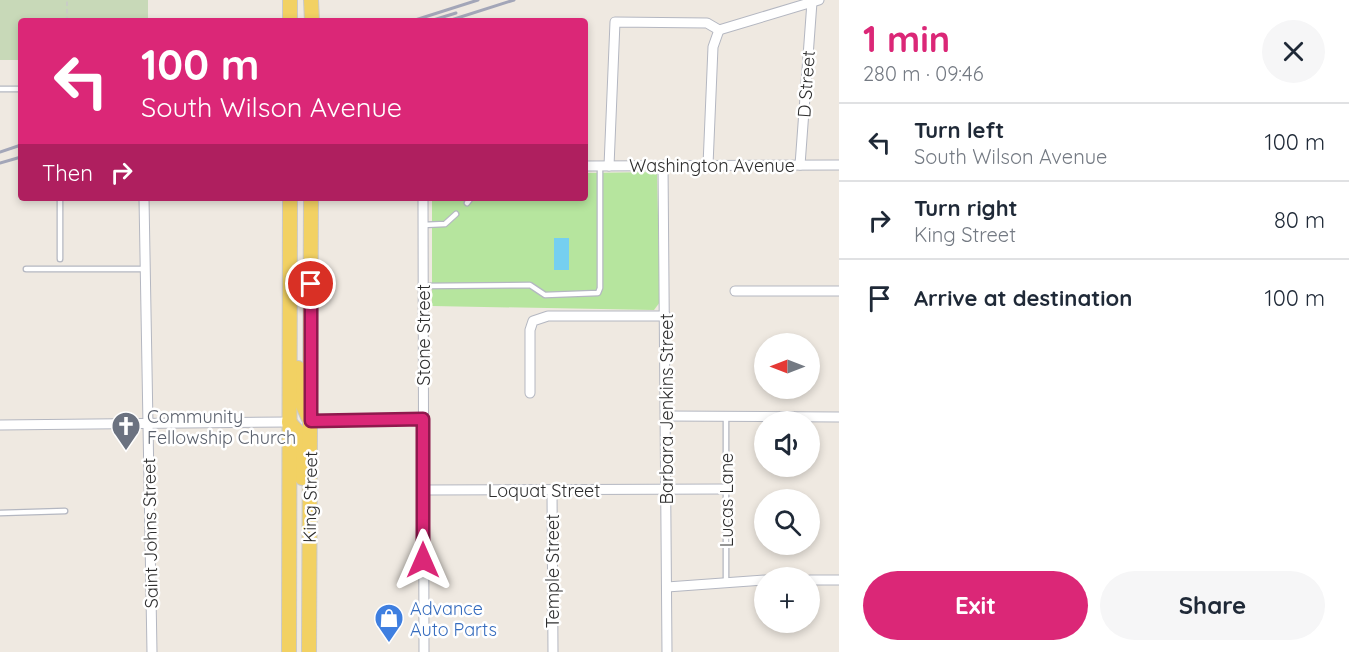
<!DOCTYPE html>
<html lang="en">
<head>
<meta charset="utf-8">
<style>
  body { margin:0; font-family:Quicksand,sans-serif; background:#f6f6f7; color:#1f2937; height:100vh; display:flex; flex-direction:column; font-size:22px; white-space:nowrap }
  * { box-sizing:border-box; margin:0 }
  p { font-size:20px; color:#747a83 }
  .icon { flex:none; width:33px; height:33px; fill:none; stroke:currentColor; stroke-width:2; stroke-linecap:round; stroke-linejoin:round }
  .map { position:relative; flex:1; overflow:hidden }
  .details { display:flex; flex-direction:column; background:#fff; width:510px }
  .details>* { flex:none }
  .top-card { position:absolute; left:18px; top:18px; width:570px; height:183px; border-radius:6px; box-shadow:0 3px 9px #0003; background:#db2777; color:#fff; overflow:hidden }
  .needle { width:39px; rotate:270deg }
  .fabs { position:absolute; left:754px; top:333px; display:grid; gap:12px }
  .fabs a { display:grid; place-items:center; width:66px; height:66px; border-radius:50%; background:#fff; box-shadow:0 3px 9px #0003; font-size:30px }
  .pin { position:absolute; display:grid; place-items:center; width:51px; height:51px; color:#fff; margin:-26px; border:3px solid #fff; border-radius:50%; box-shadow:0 2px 6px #0007 }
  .me { position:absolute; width:66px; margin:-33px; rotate:0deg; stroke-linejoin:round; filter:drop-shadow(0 0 4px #0008) }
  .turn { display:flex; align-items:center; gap:21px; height:126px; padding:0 24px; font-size:27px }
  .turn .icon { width:78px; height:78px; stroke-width:2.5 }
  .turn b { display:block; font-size:42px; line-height:51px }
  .then { display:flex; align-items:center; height:57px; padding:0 24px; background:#0003; gap:12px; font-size:22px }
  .round { display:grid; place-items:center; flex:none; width:63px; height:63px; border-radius:32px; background:#f6f6f7 }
  .head { display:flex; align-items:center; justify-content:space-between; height:102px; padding:0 24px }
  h1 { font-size:36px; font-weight:700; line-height:45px; color:#db2777 }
  .action { display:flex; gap:12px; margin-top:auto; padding:12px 24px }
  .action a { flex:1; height:69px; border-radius:36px; background:#db2777; color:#fff; font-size:24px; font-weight:700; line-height:69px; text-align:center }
  .action a+a { background:#f6f6f7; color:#1f2937 }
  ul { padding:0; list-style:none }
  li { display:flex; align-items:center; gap:18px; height:78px; padding:0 24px; border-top:2px solid #e0e1e3 }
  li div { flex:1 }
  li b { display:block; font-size:22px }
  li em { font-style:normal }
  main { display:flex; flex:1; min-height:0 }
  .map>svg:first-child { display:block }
  .green { fill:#b6e59e }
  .cemetery { fill:#c8d9b8 }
  .water { fill:#75cff0 }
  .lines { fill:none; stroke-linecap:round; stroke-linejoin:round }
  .service-casing { stroke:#b4b7c1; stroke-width:7 }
  .minor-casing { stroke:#b4b7c1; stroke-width:11 }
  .primary-casing { stroke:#c9c9c9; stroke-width:16 }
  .path { stroke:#c9c9c9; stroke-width:1.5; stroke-dasharray:4.5 3; stroke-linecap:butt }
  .service { stroke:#fff; stroke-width:4.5 }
  .minor { stroke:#fff; stroke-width:9 }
  .primary { stroke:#f2d163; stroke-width:14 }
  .rail { stroke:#a3a6b8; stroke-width:3 }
  .route-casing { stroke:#8e194d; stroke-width:15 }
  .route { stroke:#db2777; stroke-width:10 }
  .labels { text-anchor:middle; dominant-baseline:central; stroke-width:5; stroke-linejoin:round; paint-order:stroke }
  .street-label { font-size:18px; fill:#2e2e2e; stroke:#fff }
  .worship-label { font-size:18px; fill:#5b616d; stroke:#fff; text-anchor:start }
  .shop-label { font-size:18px; fill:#366cbe; stroke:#fff; text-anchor:start }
</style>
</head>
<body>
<main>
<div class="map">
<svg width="839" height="652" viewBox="0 0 839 652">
  <rect width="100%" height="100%" fill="#efe9e1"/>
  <polygon class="green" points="657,172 660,302 654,310 432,306 432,198 585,198 585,173"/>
  <polygon class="cemetery" points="0,0 148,0 148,21 21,21 21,60 0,60"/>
  <rect class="water" x="554" y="238" width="15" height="32"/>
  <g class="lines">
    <g class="service-casing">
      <g id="service">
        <polyline points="0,89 21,89"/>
        <polyline points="60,198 60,259"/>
        <polyline points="467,203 471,198"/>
        <polyline points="423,225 445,224 456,214"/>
        <polyline points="26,269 145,269"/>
        <polyline points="424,286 530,285 545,295 598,293 600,288 600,166"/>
        <polyline points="726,416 726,584"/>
        <polyline points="0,513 65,511"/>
      </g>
    </g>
    <g class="minor-casing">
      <g id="minor">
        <polyline points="663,165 667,652"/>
        <polyline points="708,165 713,47 719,30"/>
        <polyline points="800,165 812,2"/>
        <polyline points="585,166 839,165"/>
        <polyline points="609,166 615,22 707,23 719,30 819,0"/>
        <polyline points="144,198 152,652"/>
        <polyline points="423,198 424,652"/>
        <polyline points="735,291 839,291"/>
        <polyline points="530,393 530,330 533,321 548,316 666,316"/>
        <polyline points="666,416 839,417"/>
        <polyline points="311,421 423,419"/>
        <polyline points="0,425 289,422"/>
        <polyline points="423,490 726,489"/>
        <polyline points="552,490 553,652"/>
        <polyline points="810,580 839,580"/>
        <polyline points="667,587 765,580"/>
      </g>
    </g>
    <g class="primary-casing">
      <g id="primary">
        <polyline points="290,0 290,21"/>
        <polyline points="311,0 312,21"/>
        <polyline points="298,368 300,399 309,419"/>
        <polyline points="289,422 299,433 302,478"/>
        <polyline points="289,652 290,198"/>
        <polyline points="309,652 311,198"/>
      </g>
    </g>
    <polyline class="path" points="67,21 67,0"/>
    <use href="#service" class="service"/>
    <use href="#minor" class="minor"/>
    <use href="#primary" class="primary"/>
    <g class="rail">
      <polyline points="412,21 478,0"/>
      <polyline points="430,21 456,13"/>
      <polyline points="448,21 514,0"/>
      <polyline points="0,152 21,145"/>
      <polyline points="0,163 21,157"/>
    </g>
  </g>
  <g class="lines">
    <g class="route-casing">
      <polyline id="route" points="311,284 311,421 423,419 423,560"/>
    </g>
    <use href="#route" class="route"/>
  </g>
  <defs>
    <g id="church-pin" transform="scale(1.5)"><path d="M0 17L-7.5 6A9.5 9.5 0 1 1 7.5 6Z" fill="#6b7280" stroke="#fff"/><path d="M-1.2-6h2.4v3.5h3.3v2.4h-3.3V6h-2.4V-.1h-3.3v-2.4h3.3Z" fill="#fff"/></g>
    <g id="shop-pin" transform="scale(1.5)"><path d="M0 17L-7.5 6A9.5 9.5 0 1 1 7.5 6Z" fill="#3f7fe0" stroke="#fff"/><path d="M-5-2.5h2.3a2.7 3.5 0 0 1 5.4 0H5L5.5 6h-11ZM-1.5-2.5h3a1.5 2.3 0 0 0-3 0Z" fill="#fff"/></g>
  </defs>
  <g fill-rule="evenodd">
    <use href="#church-pin" x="126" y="426"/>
    <use href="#shop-pin" x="389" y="618"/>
  </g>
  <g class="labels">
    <g class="street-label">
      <text transform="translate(806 84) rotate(-86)">D Street</text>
      <text x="712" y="165">Washington Avenue</text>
      <text transform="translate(423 335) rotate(-90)">Stone Street</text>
      <text transform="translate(666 409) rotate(-90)">Barbara Jenkins Street</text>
      <text x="544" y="490">Loquat Street</text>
      <text transform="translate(310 497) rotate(-89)">King Street</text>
      <text transform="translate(726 500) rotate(-90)">Lucas Lane</text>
      <text transform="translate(150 533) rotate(-91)">Saint Johns Street</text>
      <text transform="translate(552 571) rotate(-90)">Temple Street</text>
    </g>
    <g class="worship-label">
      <text x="147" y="416">Community<tspan x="147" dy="21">Fellowship Church</tspan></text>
    </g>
    <g class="shop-label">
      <text x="410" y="608">Advance<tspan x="410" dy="21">Auto Parts</tspan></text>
    </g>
  </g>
</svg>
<div class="fabs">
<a><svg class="needle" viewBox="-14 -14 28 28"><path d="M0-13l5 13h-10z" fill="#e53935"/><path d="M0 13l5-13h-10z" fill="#747a83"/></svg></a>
<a><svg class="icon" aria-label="sound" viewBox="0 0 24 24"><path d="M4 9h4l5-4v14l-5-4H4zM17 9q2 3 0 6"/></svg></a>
<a><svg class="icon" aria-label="search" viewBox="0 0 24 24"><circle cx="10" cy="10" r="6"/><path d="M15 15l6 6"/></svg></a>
<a>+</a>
</div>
<div class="pin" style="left:311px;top:284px;background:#d93025"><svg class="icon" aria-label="arrive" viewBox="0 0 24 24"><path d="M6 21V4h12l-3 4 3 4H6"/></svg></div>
<svg class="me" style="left:423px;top:560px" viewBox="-20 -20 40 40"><path d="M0-17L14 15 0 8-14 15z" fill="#db2777" stroke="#fff" stroke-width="4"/></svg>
<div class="top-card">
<div class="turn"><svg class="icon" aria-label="left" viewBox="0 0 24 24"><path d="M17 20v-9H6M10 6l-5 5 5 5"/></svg><div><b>100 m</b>South Wilson Avenue</div></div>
<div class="then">Then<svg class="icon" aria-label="right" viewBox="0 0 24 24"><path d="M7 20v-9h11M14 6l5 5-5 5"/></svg></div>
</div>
</div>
<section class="details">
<div class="head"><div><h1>1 min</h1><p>280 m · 09:46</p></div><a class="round"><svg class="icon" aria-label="close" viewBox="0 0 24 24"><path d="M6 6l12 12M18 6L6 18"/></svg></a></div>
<ul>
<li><svg class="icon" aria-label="left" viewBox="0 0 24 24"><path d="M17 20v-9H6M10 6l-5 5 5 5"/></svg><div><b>Turn left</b><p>South Wilson Avenue</p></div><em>100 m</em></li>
<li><svg class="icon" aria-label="right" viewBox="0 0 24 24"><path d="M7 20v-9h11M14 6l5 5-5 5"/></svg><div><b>Turn right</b><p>King Street</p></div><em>80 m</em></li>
<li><svg class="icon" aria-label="arrive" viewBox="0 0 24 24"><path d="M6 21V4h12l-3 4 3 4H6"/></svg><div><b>Arrive at destination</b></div><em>100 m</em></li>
</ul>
<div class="action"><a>Exit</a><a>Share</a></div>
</section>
</main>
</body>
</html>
